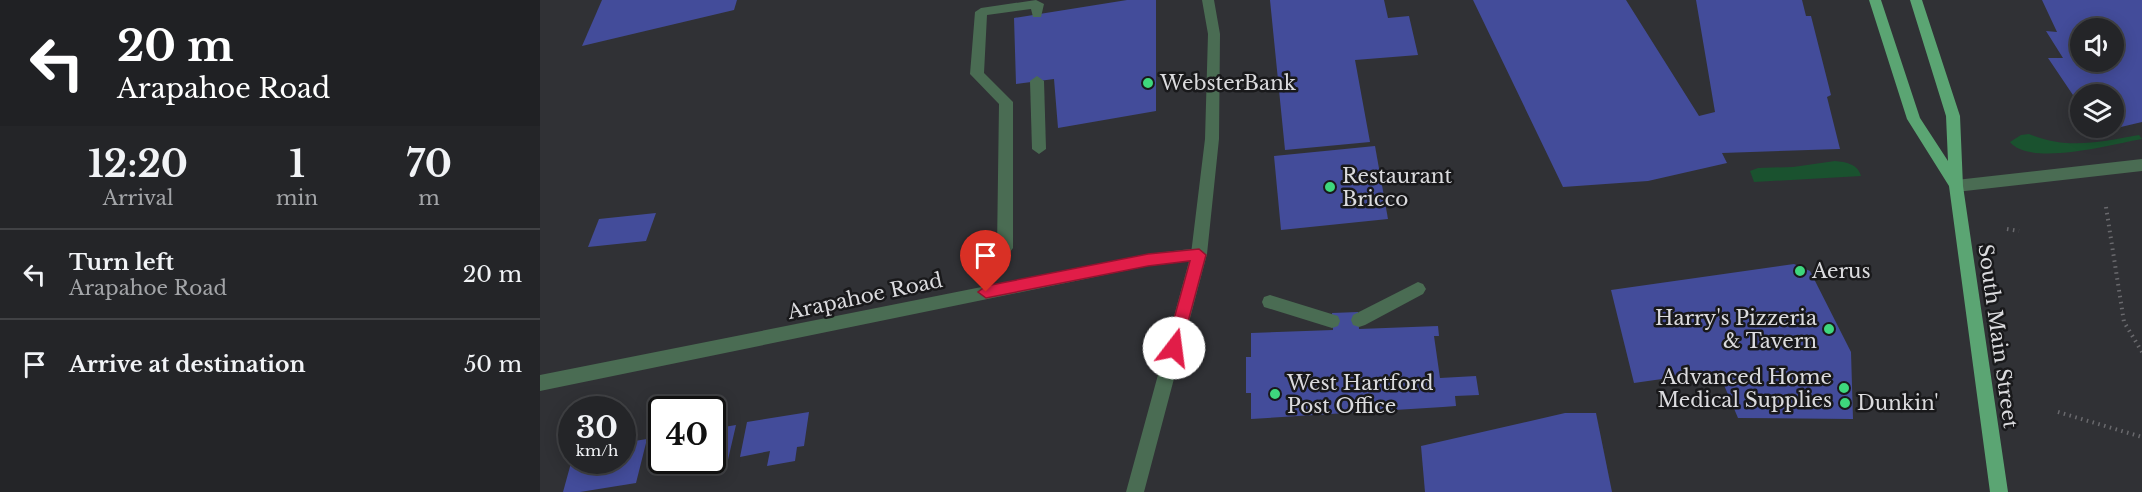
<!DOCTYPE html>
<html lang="en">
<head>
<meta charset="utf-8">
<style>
  body { margin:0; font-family:"Libre Baskerville",serif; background:#2c2d30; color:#f1f3f6; height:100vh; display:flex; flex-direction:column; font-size:22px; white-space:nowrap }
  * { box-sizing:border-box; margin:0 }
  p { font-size:20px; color:#a3a5a8 }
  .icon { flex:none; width:33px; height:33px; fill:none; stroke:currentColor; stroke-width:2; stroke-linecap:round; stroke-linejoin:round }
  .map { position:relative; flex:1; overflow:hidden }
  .sheet { display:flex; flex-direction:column; background:#242528; width:540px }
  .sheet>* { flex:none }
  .hud { background:#202124; color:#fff; overflow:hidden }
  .buttons { position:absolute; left:1530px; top:18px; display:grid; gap:12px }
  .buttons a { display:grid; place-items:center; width:54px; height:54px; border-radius:50%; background:#242528; box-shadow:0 3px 15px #0003,0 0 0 2px #414245; font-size:30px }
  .speed { position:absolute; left:18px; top:396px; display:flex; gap:12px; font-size:30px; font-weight:700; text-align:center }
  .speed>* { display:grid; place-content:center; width:78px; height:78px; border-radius:50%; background:#242528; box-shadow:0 3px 15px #0003,0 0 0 2px #414245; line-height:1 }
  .speed small { font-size:15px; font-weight:400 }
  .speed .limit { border:3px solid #111; border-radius:9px; background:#fff; color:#111 }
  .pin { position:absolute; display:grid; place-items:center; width:51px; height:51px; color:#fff; margin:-62px -26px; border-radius:50% 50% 50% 0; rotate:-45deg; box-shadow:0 0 6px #0007 }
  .pin .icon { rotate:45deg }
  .me { position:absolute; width:66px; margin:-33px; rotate:15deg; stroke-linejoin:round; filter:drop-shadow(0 0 4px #0008) }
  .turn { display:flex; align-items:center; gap:21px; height:126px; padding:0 18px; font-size:27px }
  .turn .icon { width:78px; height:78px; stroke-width:2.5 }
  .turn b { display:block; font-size:42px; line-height:51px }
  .eta { display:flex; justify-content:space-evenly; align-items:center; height:102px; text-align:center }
  .eta b { font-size:36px; font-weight:800; line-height:42px }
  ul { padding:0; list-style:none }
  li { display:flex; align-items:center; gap:18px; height:90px; padding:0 18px; border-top:2px solid #414245 }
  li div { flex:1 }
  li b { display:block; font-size:22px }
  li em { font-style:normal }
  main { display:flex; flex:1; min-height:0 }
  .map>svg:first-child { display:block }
  .green { fill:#1a522f }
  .building { fill:#434c9a; fill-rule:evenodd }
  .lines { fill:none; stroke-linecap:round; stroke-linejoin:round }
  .path { stroke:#69696d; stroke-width:4; stroke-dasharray:1.5 4.5; stroke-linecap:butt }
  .service { fill:#4a6c53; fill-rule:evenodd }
  .minor { fill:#4a6c53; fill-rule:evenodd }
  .tertiary { fill:#4a6c53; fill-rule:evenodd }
  .primary { fill:#5ba573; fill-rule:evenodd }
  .route { fill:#e11d48; stroke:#92132f; stroke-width:1.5 }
  .poi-dot { fill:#3ed77d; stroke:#19191b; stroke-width:2 }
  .labels { text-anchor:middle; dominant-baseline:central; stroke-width:5; stroke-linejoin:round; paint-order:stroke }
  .poi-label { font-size:20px; fill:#dbdbde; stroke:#19191b; text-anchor:start }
  .street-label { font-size:20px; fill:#dbdbde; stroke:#19191b }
</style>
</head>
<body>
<main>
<section class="sheet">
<div class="hud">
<div class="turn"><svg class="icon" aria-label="left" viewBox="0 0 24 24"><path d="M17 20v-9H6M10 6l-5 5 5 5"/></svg><div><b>20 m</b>Arapahoe Road</div></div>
</div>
<div class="eta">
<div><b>12:20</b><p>Arrival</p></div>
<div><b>1</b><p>min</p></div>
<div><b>70</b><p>m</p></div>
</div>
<ul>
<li><svg class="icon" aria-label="left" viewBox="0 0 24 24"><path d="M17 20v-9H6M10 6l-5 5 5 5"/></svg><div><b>Turn left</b><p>Arapahoe Road</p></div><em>20 m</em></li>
<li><svg class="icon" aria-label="arrive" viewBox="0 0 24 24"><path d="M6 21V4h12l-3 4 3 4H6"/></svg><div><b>Arrive at destination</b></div><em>50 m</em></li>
</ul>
</section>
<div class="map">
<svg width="1602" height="492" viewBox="0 0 1602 492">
  <rect width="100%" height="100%" fill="#303135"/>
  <g class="green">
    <path d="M1489,134C1529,150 1558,142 1599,135L1602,139C1573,144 1490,167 1470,142L1481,135Z"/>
    <path d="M1295,161C1306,162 1318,164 1321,176L1214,182L1210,171L1218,168L1253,167Z"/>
  </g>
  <g class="building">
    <polygon points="62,0 197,0 194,10 42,46"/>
    <polygon points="587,0 616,0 616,111 518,128 514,79 476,84 474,18"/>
    <polygon points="730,0 844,0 848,18 869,16 878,55 815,60 830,142 745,150"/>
    <polygon points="933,0 1086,0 1159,116 1175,112 1156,0 1262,0 1266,16 1271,16 1291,95 1287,97 1300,149 1182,153 1187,163 1108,181 1023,187"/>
    <path d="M1502,0H1602V122L1564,131L1561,128H1574V94H1540V104L1537,101L1508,58H1523L1506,31L1517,32ZM1540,28H1574V62H1540Z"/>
    <polygon points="835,146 848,219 741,230 734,156"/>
    <polygon points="116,213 106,241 48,247 59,219"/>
    <polygon points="1254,264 1270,271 1311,352 1313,419 1198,418 1178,371 1094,383 1071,290"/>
    <polygon points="818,312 819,329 898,326 899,336 894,336 900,378 936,376 939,395 915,396 916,406 903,407 711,419 711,393 706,393 706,357 711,357 711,333 793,330 792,313"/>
    <polygon points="269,412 264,446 257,447 255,461 227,466 230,451 200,457 207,422"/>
    <polygon points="1025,413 1056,413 1072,492 885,492 881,446"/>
    <polygon points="196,425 187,464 118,473 121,460 172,460 172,429"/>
    <polygon points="107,439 96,483 40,492 23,492 31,463 82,460 82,443"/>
  </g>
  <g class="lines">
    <g class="path">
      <polyline points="1566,207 1584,322 1602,352"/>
      <polyline points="1467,229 1479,231"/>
      <polyline points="1518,412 1602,437"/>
    </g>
    <g class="service">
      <polygon points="496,0 504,4 501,17 493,17 491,9 447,15 444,73 473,102 473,248 470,252 460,252 457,248 459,104 430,74 435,12 441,8"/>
      <polygon points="497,76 504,81 506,149 499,154 492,149 490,81"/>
      <polygon points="878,282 883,284 886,289 883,294 825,325 819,327 813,325 811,320 813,315"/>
      <polygon points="730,295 798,316 800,321 798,326 792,328 724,307 722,302 724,297"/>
    </g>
    <g class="minor">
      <polygon points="1602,159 1602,171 1416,192 1409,186 1416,180"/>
      <polygon points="659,248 664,249 667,254 664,259 659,260 608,266 0,391 0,375 608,254"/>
    </g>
    <polygon class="tertiary" points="662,0 674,0 680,34 679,139 667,254 604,492 586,492 651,254 665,139 668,34"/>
    <polygon class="primary" points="1329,0 1341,0 1380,118 1408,161 1406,116 1370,0 1382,0 1420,116 1423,186 1468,492 1450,492 1409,186 1367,119"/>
  </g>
  <polygon class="route" points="659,249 666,255 641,348 634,354 626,348 650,261 608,266 446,298 438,292 446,286 608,254"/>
  <g class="poi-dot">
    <circle cx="608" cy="83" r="6"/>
    <circle cx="790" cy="187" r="6"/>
    <circle cx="1260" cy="271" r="6"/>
    <circle cx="1289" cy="329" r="6"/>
    <circle cx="1304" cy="388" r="6"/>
    <circle cx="735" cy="394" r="6"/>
    <circle cx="1305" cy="403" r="6"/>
  </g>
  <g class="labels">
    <g class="poi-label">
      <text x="620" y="83">WebsterBank</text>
      <text x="802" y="176">Restaurant<tspan x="802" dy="23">Bricco</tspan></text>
      <text x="1272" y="271">Aerus</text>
      <text x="1277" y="318" text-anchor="end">Harry's Pizzeria<tspan x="1277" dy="23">&amp; Tavern</tspan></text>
      <text x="1292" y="377" text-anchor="end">Advanced Home<tspan x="1292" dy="23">Medical Supplies</tspan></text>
      <text x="747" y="383">West Hartford<tspan x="747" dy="23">Post Office</tspan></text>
      <text x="1317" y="403">Dunkin'</text>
    </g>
    <g class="street-label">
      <text transform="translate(325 296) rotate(-12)">Arapahoe Road</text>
      <text transform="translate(1458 336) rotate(82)">South Main Street</text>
    </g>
  </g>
</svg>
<div class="buttons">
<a><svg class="icon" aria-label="sound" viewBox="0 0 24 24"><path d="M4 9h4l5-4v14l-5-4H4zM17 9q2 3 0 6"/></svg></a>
<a><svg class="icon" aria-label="layers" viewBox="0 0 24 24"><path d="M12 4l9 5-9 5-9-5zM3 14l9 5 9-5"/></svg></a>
</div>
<div class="speed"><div>30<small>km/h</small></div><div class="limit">40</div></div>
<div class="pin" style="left:446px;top:292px;background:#d93025"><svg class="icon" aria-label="arrive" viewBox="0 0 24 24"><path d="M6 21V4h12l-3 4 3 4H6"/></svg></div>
<svg class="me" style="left:634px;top:348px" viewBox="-20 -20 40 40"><circle r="19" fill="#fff"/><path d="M0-13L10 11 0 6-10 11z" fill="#e11d48"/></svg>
</div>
</main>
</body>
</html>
